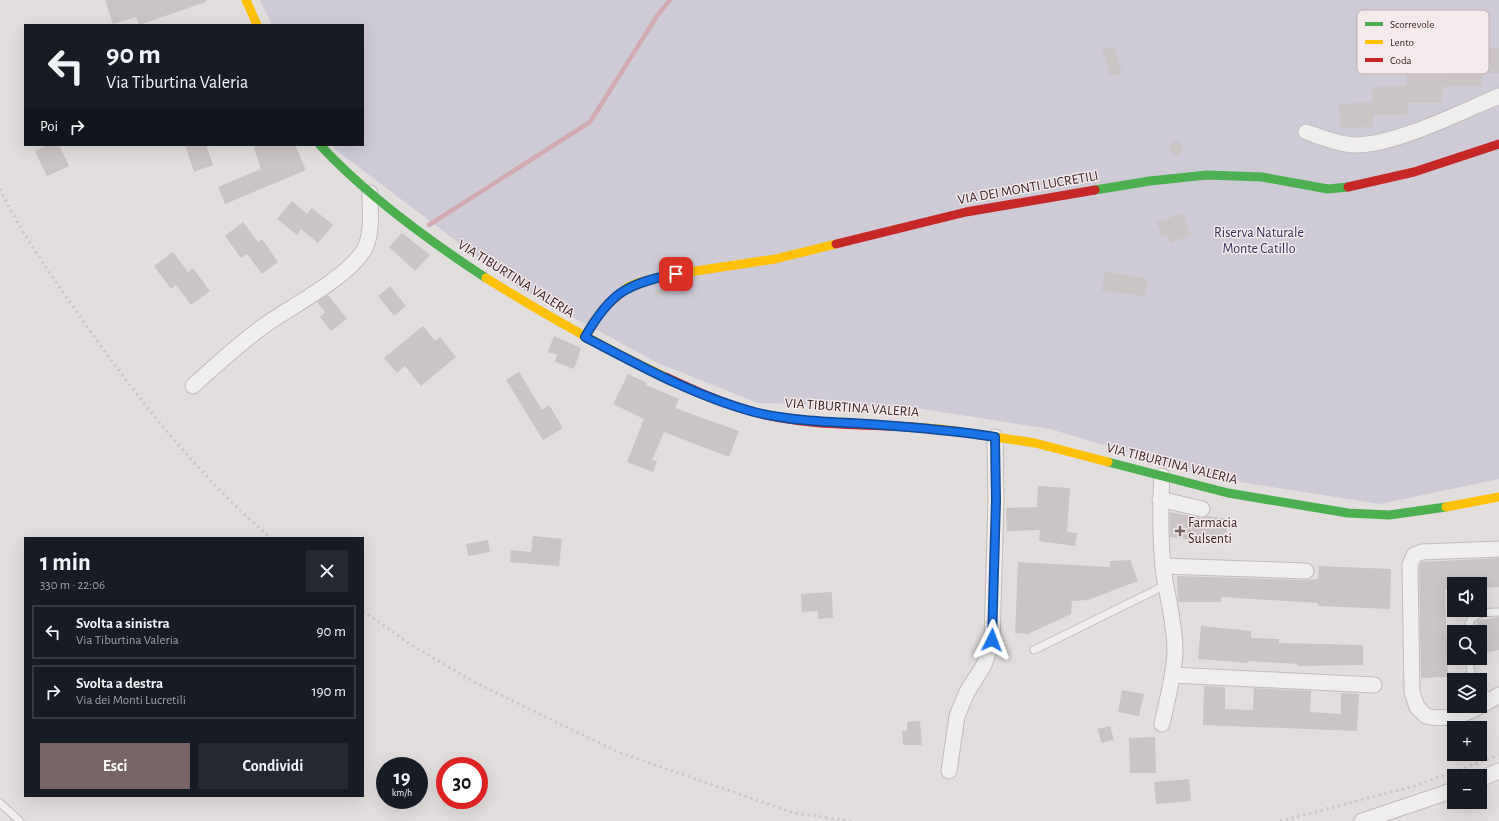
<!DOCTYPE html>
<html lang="it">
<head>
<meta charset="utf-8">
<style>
  body { margin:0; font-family:"Alegreya Sans",sans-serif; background:#242831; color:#f1f3f6; height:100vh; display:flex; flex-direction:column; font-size:15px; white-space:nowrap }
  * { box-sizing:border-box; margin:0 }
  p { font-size:13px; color:#9ea1a6 }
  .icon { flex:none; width:22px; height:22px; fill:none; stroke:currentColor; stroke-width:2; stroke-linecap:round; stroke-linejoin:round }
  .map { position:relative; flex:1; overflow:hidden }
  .side { position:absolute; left:24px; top:537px; width:340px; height:260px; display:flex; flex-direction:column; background:#171b24; border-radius:0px; box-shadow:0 4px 16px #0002 }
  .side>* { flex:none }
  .top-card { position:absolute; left:24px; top:24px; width:340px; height:122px; border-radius:0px; box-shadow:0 4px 16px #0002; background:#171b24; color:#f1f3f6; overflow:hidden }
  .controls { position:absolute; left:1447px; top:577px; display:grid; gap:8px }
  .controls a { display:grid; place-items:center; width:40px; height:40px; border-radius:0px; background:#171b24; box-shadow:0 4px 16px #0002; font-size:20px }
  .speed { position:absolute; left:376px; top:757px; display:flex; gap:8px; font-size:20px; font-weight:700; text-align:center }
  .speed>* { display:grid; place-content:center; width:52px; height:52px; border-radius:50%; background:#171b24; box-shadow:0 4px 16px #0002; line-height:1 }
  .speed small { font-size:10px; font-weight:400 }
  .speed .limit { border:6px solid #d22; background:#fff; color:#111 }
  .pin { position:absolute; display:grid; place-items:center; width:34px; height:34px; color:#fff; margin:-17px; border-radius:8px; box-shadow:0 2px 6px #0006 }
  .me { position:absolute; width:44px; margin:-22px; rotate:3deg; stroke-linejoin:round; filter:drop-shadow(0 0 3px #0008) }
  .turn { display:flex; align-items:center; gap:14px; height:84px; padding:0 16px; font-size:18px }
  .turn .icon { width:52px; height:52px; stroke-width:2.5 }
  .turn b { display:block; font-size:28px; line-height:34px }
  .then { display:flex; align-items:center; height:38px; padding:0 16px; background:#0003; gap:8px; font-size:15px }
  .round { display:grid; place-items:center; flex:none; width:42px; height:42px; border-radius:0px; background:#242831 }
  .headline { display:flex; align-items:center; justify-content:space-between; height:68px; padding:0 16px }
  h1 { font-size:24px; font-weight:600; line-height:30px }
  .primary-button { display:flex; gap:8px; margin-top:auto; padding:8px 16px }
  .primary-button a { flex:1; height:46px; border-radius:0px; background:#776566; color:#fff; font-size:16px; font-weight:600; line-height:46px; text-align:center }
  .primary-button a+a { background:#242831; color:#f1f3f6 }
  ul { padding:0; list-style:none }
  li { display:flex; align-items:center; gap:12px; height:54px; margin:0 8px 6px; padding:0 8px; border:2px solid #363941; border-radius:0px }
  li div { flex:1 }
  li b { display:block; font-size:15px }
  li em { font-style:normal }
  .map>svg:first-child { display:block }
  .green { fill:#cecbd7 }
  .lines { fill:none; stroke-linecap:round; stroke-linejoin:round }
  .stream { stroke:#d2a9b0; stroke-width:4.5 }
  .building { fill:#cac4c4 }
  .lane-casing { stroke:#c1bcbc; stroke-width:9 }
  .street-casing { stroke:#c1bcbc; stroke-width:17 }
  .lane { stroke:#f0eded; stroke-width:7 }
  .street { stroke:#f0eded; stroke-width:15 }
  .fast { stroke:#4caf50; stroke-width:9 }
  .slow { stroke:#ffc107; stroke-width:9 }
  .jam { stroke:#c62828; stroke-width:9 }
  .rail { stroke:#cbc6c6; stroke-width:3; stroke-dasharray:2 4; stroke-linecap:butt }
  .route-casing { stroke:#114b97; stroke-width:10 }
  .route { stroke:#1a73e8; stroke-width:7 }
  .poi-dot { fill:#776566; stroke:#f4eaeb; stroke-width:1.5 }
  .labels { text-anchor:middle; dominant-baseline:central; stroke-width:3; stroke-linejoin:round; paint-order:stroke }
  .street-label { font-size:14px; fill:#3d2426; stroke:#f4eaeb }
  .park-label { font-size:14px; fill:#35305a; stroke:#f4eaeb }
  .poi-label { font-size:14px; fill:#3d2426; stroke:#f4eaeb; text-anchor:start }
  .key { fill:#f4eaeb; stroke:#bdafb0; stroke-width:1 }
  .key-label { font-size:11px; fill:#3d2426 }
</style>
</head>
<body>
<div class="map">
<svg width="1499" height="821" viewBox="0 0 1499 821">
  <rect width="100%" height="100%" fill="#e3dede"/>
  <polygon class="green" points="260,0 1499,0 1499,479 1380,504 1214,478 1050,429 910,407 758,403 658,363 517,287 336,150 333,145 363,145 363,25 272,25"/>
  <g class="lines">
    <polyline class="stream" points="429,225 590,122 657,16 670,0"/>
  </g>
  <g class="building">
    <polygon points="105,0 206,0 206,2 139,25 136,17 113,24"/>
    <polygon points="1114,46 1122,73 1110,76 1102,49"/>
    <polygon points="1481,48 1499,48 1499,73 1481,73 1482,86 1442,87 1442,103 1407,103 1408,114 1373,115 1373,127 1340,128 1339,104 1373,102 1372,87 1407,86 1407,75 1452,75 1452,63 1481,62"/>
    <polygon points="1174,140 1184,146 1178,157 1168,150"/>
    <polygon points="48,145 59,145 69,166 47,176 35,151"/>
    <polygon points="185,145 206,145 213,165 194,172"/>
    <polygon points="253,145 295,145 306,170 225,204 218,187 261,169"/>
    <polygon points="292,201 307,214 312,208 333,225 318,243 301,229 297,235 277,219"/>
    <polygon points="1183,213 1191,235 1171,243 1167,234 1162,236 1157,222"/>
    <polygon points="243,222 258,242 262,239 278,262 262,274 247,254 241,258 225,236"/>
    <polygon points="402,233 430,255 415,271 389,247"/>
    <polygon points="173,252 188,272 193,268 210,291 191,305 176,285 171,289 154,266"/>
    <polygon points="1105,271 1148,279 1145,296 1102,291"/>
    <polygon points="390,286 406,306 394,316 378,296"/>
    <polygon points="667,288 668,293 656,296 654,291"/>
    <polygon points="328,295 347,319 331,331 320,317 325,312 317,302"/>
    <polygon points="423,326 435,341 440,337 456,357 421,386 405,366 397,373 384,358"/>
    <polygon points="554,336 581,348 574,369 555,362 557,355 548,352"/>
    <polygon points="519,372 542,410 549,405 563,428 543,440 506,380"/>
    <polygon points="628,374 647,383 646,385 679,399 675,408 739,431 729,457 664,432 652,460 657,461 653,472 627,462 644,419 613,404"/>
    <polygon points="1038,486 1070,488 1067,532 1077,533 1075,546 1039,541 1040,530 1007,531 1006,508 1037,507"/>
    <polygon points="1170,512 1200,518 1207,516 1228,519 1225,544 1170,537"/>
    <polygon points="533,536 562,539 559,566 510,562 511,550 531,552"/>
    <polygon points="488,540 490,552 468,556 466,544"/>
    <polygon points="1499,558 1499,587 1480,588 1480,584 1454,584 1454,589 1445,589 1448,677 1421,678 1419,567 1421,562"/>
    <polygon points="1130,560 1138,581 1088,600 1072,601 1071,614 1028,634 1015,633 1018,562 1110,567 1110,561"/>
    <polygon points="1319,566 1391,569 1390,609 1318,606 1318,603 1221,597 1221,602 1178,602 1177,576 1306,580 1318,579"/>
    <polygon points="832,592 833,618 818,619 818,611 802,612 801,594"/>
    <polygon points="1499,617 1499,650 1482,653 1480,632 1478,632 1477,621"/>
    <polygon points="1201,626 1251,631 1251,638 1279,639 1279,643 1363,645 1363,665 1297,666 1297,664 1248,661 1248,663 1198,659"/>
    <polygon points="1204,686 1225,687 1225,709 1253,710 1254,688 1311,691 1310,712 1341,714 1341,693 1359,694 1357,731 1203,725"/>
    <polygon points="1122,690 1144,694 1139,716 1118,712"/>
    <polygon points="920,721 922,745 903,745 902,731 907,731 907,722"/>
    <polygon points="1110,726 1114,740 1102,743 1097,729"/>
    <polygon points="1155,737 1156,773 1130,773 1129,738"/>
    <polygon points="1189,779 1191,801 1156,804 1154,782"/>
  </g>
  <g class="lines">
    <g class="lane-casing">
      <g id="lane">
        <path d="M1468,632C1468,612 1483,612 1499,612"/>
        <polyline points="1034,650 1166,585"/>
        <polyline points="1469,658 1472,680"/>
        <polyline points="1480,690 1493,699"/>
        <polyline points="0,803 20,821"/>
      </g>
    </g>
    <g class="street-casing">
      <g id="street">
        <path d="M1306,132C1321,137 1337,144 1353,145C1394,146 1461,112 1499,96"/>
        <path d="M193,386C216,365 239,344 265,325C293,305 346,279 364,250C373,234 370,210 370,193"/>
        <polyline points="1160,499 1202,509"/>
        <path d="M1499,549L1422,552L1414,555L1410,565L1412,692L1417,707L1426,716C1453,723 1477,709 1499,695"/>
        <polyline points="1163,566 1306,571"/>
        <polyline points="1172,675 1374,685"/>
        <path d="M1162,724C1167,700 1174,676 1175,652C1175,625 1168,600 1164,574C1160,541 1160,509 1162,476"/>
        <polyline points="949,771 957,716 967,692 984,665 992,641 996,500 995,437"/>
        <polyline points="1480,779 1499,771"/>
        <polyline points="1362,821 1454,790"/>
      </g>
    </g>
    <use href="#lane" class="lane"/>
    <use href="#street" class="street"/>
    <g class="fast">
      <path d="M320,145C367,196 428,240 486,278"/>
      <polyline points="1095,190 1150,181 1207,175 1262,177 1328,189 1348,187"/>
      <polyline points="1108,462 1228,493 1348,513 1389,515 1446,507"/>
    </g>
    <g class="slow">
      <polyline points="246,0 257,25"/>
      <path d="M486,278C544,314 603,348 666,377"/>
      <polyline points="585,337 594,321 607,305 628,287 640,282 676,274 775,259 836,244"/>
      <polyline points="912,427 941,429 1035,443 1108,462"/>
      <polyline points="1446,507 1499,497"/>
    </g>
    <g class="jam">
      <polyline points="1348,187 1414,172 1499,144"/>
      <polyline points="836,244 966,212 1095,190"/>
      <path d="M666,377C694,390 724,404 754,412C804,426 860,424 912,427"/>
    </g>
    <g class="rail">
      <path d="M0,189C21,233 49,272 77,312C134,394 195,473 271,538"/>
      <polyline points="363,611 413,646 476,683 618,752 794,813 851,821"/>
      <polyline points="1280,821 1415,786 1499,755"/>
    </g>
  </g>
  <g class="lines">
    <g class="route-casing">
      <path id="route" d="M676,274C627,283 610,293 585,337C639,365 694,396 754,412C791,421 830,422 868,424C911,427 953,430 995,437L996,500L992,640"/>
    </g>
    <use href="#route" class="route"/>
  </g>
  <path class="poi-dot" d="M1178 525h4v4h4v4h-4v4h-4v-4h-4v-4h4z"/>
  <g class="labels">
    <g class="street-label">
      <text transform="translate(1028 188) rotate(-10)">VIA DEI MONTI LUCRETILI</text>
      <text transform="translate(516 279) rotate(32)">VIA TIBURTINA VALERIA</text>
      <text transform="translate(852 408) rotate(4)">VIA TIBURTINA VALERIA</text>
      <text transform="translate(1172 464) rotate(14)">VIA TIBURTINA VALERIA</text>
    </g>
    <g class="park-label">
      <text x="1259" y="233">Riserva Naturale<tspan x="1259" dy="16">Monte Catillo</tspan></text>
    </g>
    <g class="poi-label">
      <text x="1188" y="523">Farmacia<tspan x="1188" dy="16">Sulsenti</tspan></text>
    </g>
  </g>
  <rect x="1357" y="10" width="132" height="64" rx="6" class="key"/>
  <rect x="1365" y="22" width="18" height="4" fill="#4caf50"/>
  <rect x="1365" y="40" width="18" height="4" fill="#ffc107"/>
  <rect x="1365" y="58" width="18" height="4" fill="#c62828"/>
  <g class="key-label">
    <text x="1390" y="28">Scorrevole</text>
    <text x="1390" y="46">Lento</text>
    <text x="1390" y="64">Coda</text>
  </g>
</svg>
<div class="controls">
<a><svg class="icon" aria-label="sound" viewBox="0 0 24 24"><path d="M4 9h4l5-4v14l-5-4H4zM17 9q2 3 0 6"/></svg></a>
<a><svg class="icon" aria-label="search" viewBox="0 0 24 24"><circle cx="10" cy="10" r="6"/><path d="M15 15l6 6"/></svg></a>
<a><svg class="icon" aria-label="layers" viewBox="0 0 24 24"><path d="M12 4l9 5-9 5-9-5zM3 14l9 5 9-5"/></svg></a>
<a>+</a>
<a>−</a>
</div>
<div class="speed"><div>19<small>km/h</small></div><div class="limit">30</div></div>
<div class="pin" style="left:676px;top:274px;background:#d93025"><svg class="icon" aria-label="arrive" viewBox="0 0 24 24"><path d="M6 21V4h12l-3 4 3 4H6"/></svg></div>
<svg class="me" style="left:992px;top:640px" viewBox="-20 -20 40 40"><path d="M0-17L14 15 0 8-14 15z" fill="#1a73e8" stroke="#fff" stroke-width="4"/></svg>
<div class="top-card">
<div class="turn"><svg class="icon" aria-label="left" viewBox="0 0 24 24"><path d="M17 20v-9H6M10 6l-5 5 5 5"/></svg><div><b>90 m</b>Via Tiburtina Valeria</div></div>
<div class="then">Poi<svg class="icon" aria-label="right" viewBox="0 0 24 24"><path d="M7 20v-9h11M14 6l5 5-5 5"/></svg></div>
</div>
<section class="side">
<div class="headline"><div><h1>1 min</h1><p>330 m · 22:06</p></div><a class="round"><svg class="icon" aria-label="close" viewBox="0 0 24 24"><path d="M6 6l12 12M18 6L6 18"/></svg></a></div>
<ul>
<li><svg class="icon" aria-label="left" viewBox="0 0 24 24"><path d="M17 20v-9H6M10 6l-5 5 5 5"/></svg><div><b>Svolta a sinistra</b><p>Via Tiburtina Valeria</p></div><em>90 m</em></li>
<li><svg class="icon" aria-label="right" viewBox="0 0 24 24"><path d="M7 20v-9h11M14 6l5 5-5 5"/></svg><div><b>Svolta a destra</b><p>Via dei Monti Lucretili</p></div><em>190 m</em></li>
</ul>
<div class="primary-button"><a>Esci</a><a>Condividi</a></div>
</section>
</div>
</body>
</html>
